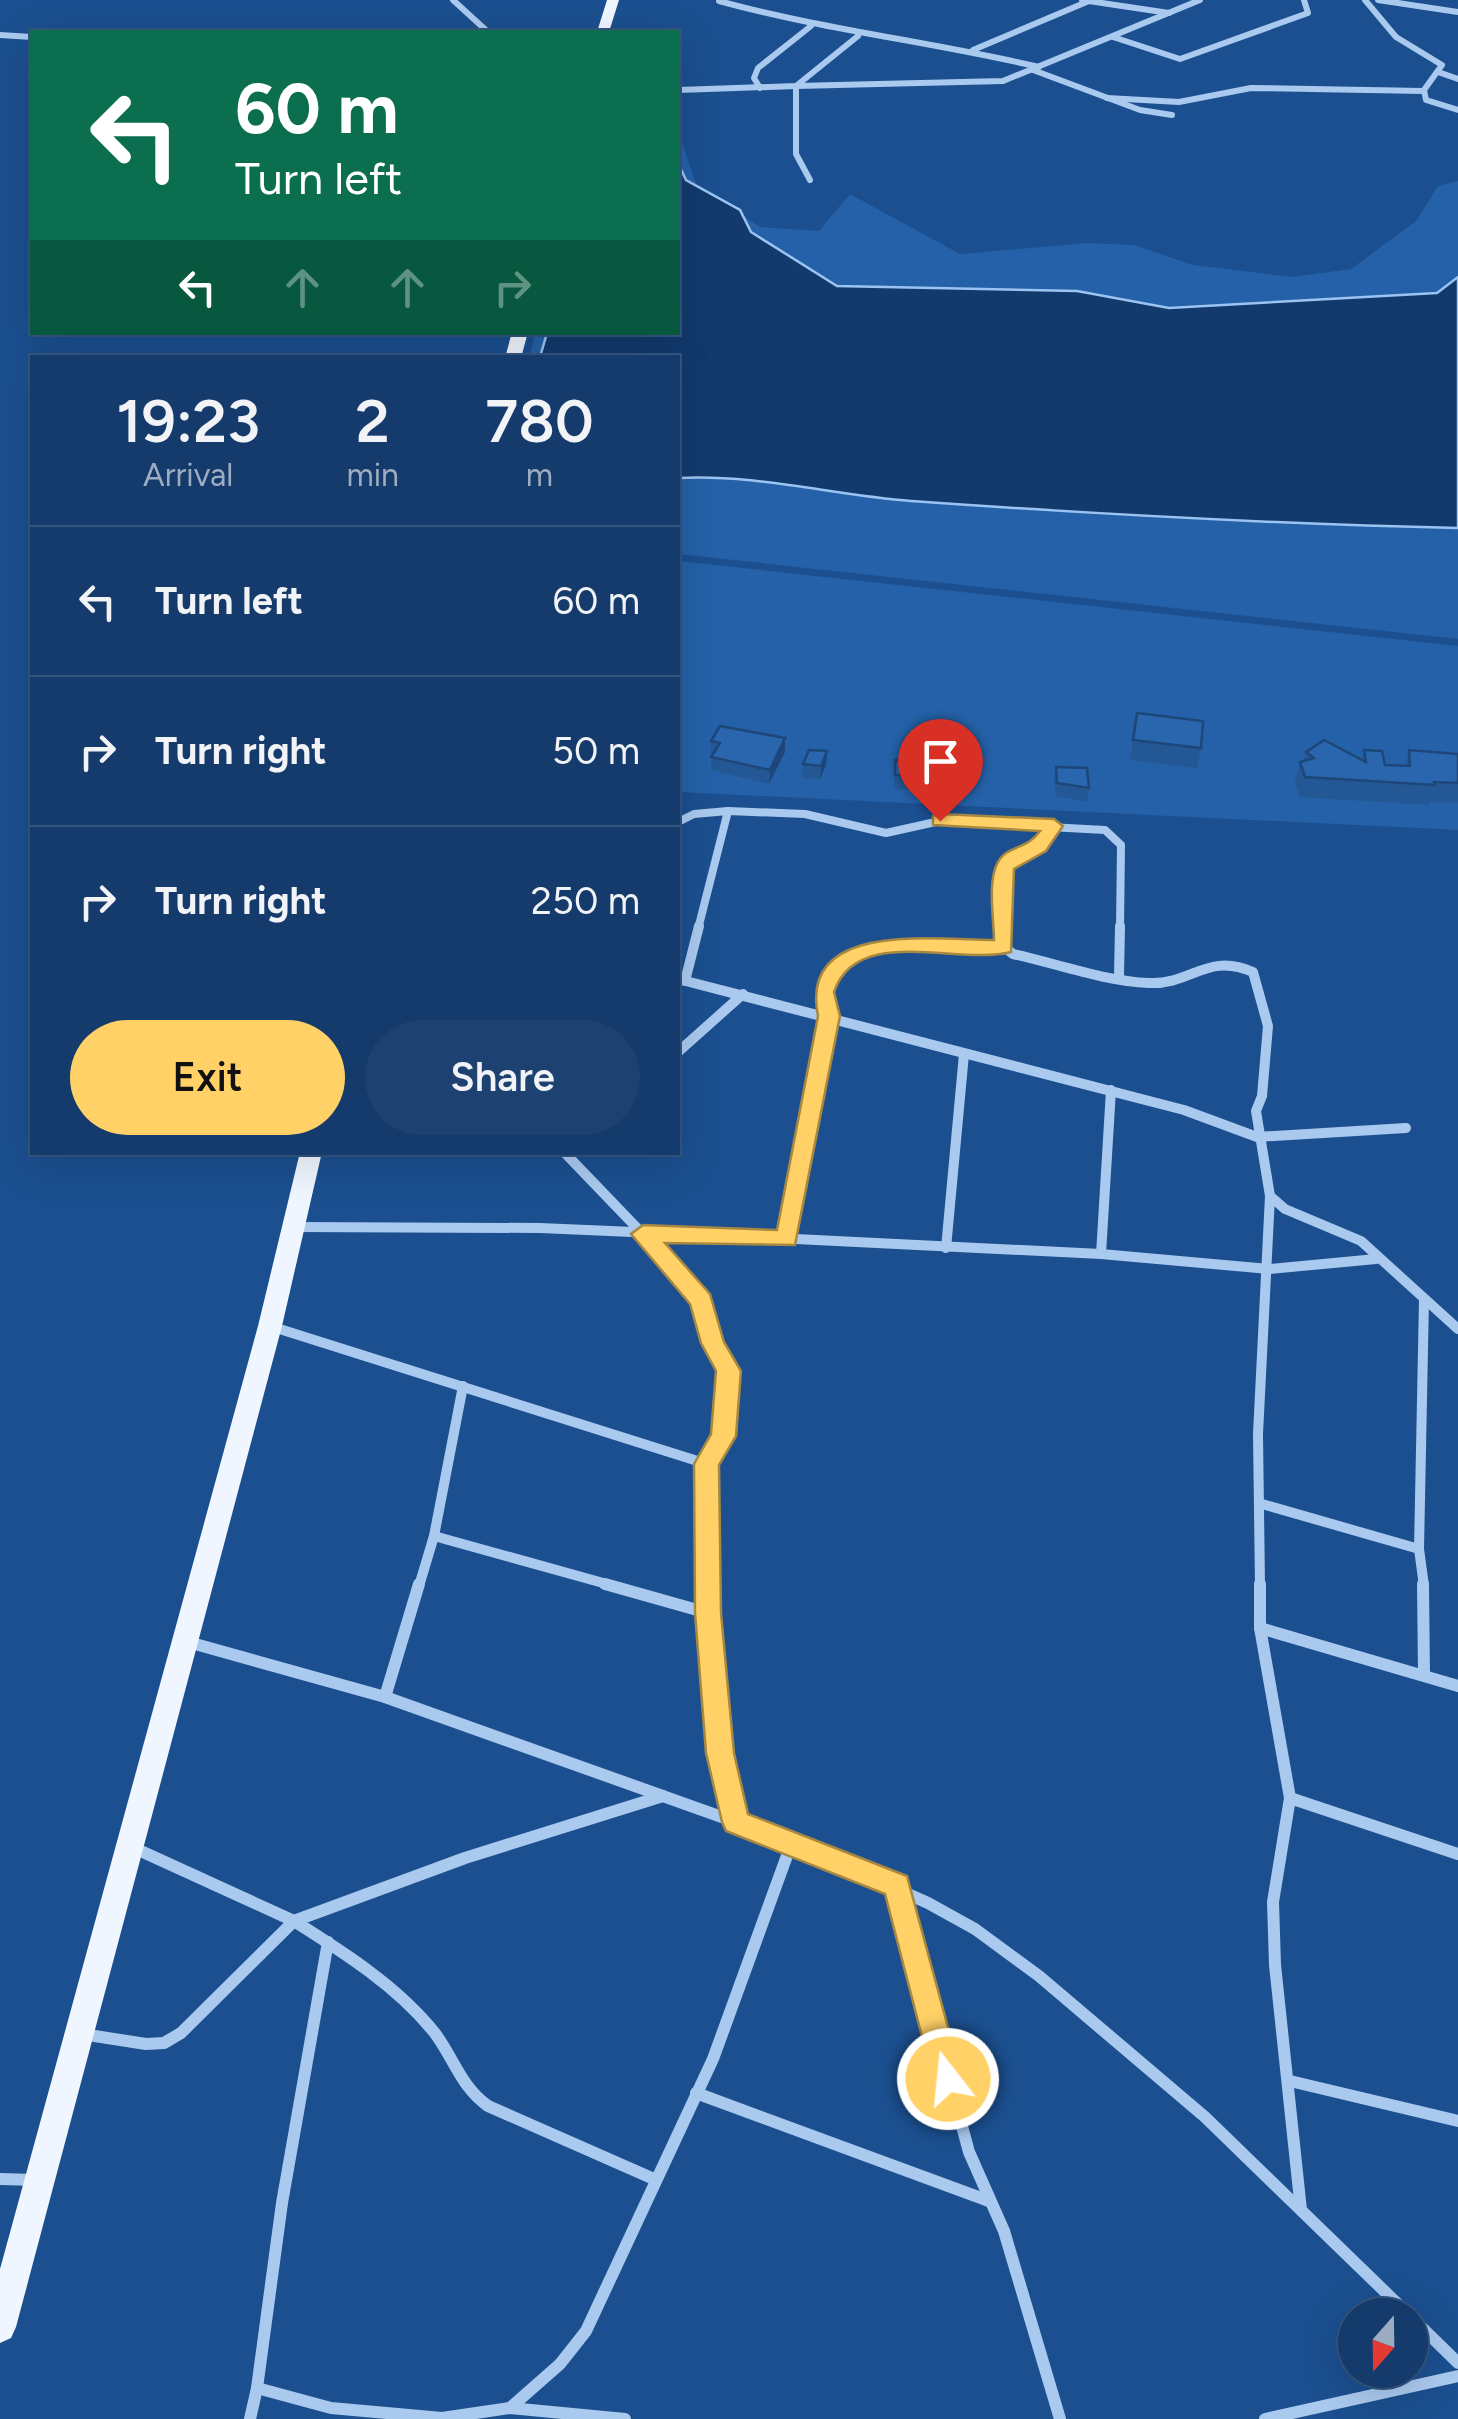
<!DOCTYPE html>
<html lang="en">
<head>
<meta charset="utf-8">
<style>
  body { margin:0; font-family:Figtree,sans-serif; background:#1d4271; color:#f1f3f6; height:100vh; display:flex; flex-direction:column; font-size:38px; white-space:nowrap }
  * { box-sizing:border-box; margin:0 }
  p { font-size:32px; color:#9dadc1 }
  .icon { flex:none; width:55px; height:55px; fill:none; stroke:currentColor; stroke-width:2; stroke-linecap:round; stroke-linejoin:round }
  .map { position:relative; flex:1; overflow:hidden }
  .side { position:absolute; left:30px; top:355px; width:650px; height:800px; display:flex; flex-direction:column; background:#143b6b; border-radius:0px; box-shadow:0 10px 40px #0002,0 0 0 2px #33557e }
  .side>* { flex:none }
  .top-card { position:absolute; left:30px; top:30px; width:650px; height:305px; border-radius:0px; box-shadow:0 10px 40px #0002,0 0 0 2px #33557e; background:#0b6e4f; color:#fff; overflow:hidden }
  .needle { width:65px; rotate:200deg }
  .tools { position:absolute; left:1338px; top:2298px; display:grid; gap:20px }
  .tools a { display:grid; place-items:center; width:90px; height:90px; border-radius:50%; background:#143b6b; box-shadow:0 10px 40px #0002,0 0 0 2px #33557e; font-size:50px }
  .pin { position:absolute; display:grid; place-items:center; width:85px; height:85px; color:#fff; margin:-102px -42px; border-radius:50% 50% 50% 0; rotate:-45deg; box-shadow:0 0 10px #0007 }
  .pin .icon { rotate:45deg }
  .me { position:absolute; width:110px; margin:-55px; rotate:344deg; stroke-linejoin:round; filter:drop-shadow(0 0 8px #0008) }
  .turn { display:flex; align-items:center; gap:35px; height:210px; padding:0 40px; font-size:45px }
  .turn .icon { width:130px; height:130px; stroke-width:2.5 }
  .turn b { display:block; font-size:70px; line-height:85px }
  .lanes { display:flex; align-items:center; height:95px; padding:0 40px; background:#0003; justify-content:center; gap:50px; direction:ltr }
  .lanes .off { opacity:.35 }
  .eta { display:flex; justify-content:space-evenly; align-items:center; height:170px; text-align:center }
  .eta b { font-size:60px; font-weight:600; line-height:70px }
  .cta { display:flex; gap:20px; margin-top:auto; padding:20px 40px }
  .cta a { flex:1; height:115px; border-radius:60px; background:#ffd166; color:#111; font-size:40px; font-weight:600; line-height:115px; text-align:center }
  .cta a+a { background:#1d4271; color:#f1f3f6 }
  ul { padding:0; list-style:none }
  li { display:flex; align-items:center; gap:30px; height:150px; padding:0 40px; border-top:2px solid #33557e }
  li div { flex:1 }
  li b { display:block; font-size:38px }
  li em { font-style:normal }
  .map>svg:first-child { display:block }
  .green { fill:#2461a8 }
  .water { fill:#123a6d; stroke:#9cc4f0; stroke-width:2.5 }
  .lines { fill:none; stroke-linecap:round; stroke-linejoin:round }
  .street-far3 { stroke:#a9c9ee; stroke-width:6 }
  .street-far2 { stroke:#a9c9ee; stroke-width:8 }
  .street-far1 { stroke:#a9c9ee; stroke-width:10 }
  .street { stroke:#a9c9ee; stroke-width:12 }
  .primary { fill:#f0f6ff; fill-rule:evenodd }
  .wall { fill:#245895 }
  .shaded-wall { fill:#1d4779 }
  .building { fill:#2a66ad; stroke:#1d4779; stroke-width:2.5 }
  .route { fill:#ffd166; stroke:#a68842; stroke-width:2.5 }
</style>
</head>
<body>
<div class="map">
<svg width="1458" height="2419" viewBox="0 0 1458 2419">
  <rect width="100%" height="100%" fill="#1b4f8f"/>
  <g class="green">
    <polygon points="678,131 697,186 760,227 819,231 850,194 960,254 1088,243 1134,245 1193,265 1293,277 1351,269 1416,221 1438,186 1458,181 1458,639 678,554 678,358 529,358 535,333 678,332"/>
    <polygon points="678,561 1458,646 1458,830 678,792"/>
  </g>
  <path class="water" d="M678,163L686,180L740,210L751,232L837,286L1077,291L1169,308L1437,293L1458,277V528C1275,524 1094,514 911,501C833,495 756,474 678,478V358L540,357L547,333L678,332Z"/>
  <g class="lines">
    <g class="street-far3">
      <polyline points="453,0 488,32"/>
      <polyline points="1082,0 1169,13"/>
      <polyline points="1365,0 1396,37 1442,65 1424,90 1426,100 1458,110"/>
      <polyline points="1378,0 1458,12"/>
      <path d="M719,1C825,30 933,42 1039,67"/>
      <polyline points="0,35 32,37"/>
      <polyline points="1113,37 1180,59 1308,13 1304,0"/>
      <polyline points="973,50 1089,1"/>
      <polyline points="1033,70 1140,110 1172,115"/>
      <polyline points="1438,72 1458,79"/>
      <polyline points="760,88 754,78 758,68 811,26"/>
      <polyline points="678,90 796,86 858,36"/>
      <polyline points="1107,98 1179,102 1251,88 1423,91"/>
      <polyline points="810,180 796,154 796,86 1003,81 1200,0"/>
    </g>
    <g class="street-far2">
      <polyline points="678,822 694,814 728,811"/>
      <polyline points="698,929 728,811 805,814 886,833 940,821 1105,830 1121,845 1120,929"/>
      <polyline points="1004,929 1006,863 1039,846 1054,825"/>
    </g>
    <g class="street-far1">
      <path d="M1004,926V947L1013,954C1058,964 1104,981 1149,983C1191,985 1207,952 1253,972L1268,1026L1262,1096L1256,1111L1270,1196L1258,1434L1260,1586"/>
      <polyline points="1119,976 1120,926"/>
      <polyline points="678,979 1184,1110 1257,1137 1406,1128"/>
      <polyline points="685,981 699,926"/>
      <polyline points="678,1052 743,994"/>
      <polyline points="564,1152 687,1280 701,1301 713,1343 729,1371 723,1435 707,1464 708,1586"/>
      <polyline points="1270,1196 1285,1209 1361,1241 1458,1329"/>
      <polyline points="295,1227 540,1228 796,1239 1101,1254 1269,1269 1376,1259"/>
      <path d="M787,1239L829,1017C787,929 963,944 1004,947"/>
      <polyline points="946,1248 964,1054"/>
      <polyline points="1101,1254 1111,1090"/>
      <polyline points="270,1326 707,1464"/>
      <polyline points="1262,1504 1419,1549 1424,1299"/>
      <polyline points="434,1536 614,1586"/>
      <polyline points="1419,1549 1424,1586"/>
      <polyline points="419,1586 434,1536 463,1386"/>
    </g>
    <g class="street">
      <polyline points="605,1584 708,1613"/>
      <polyline points="708,1584 720,1753 736,1822"/>
      <polyline points="1260,1584 1260,1628 1290,1798 1273,1902 1275,1965 1301,2210"/>
      <polyline points="1423,1584 1424,1675"/>
      <polyline points="1260,1628 1458,1686"/>
      <polyline points="188,1642 385,1697 792,1842 928,1903 975,1929 1039,1976 1205,2117 1409,2315"/>
      <polyline points="385,1697 419,1584"/>
      <polyline points="1290,1798 1458,1854"/>
      <polyline points="132,1847 294,1921 465,1858 663,1796"/>
      <polyline points="897,1886 969,2152 1004,2231 1060,2419"/>
      <polyline points="328,1942 282,2203 257,2388 331,2408 442,2418 510,2408 625,2419"/>
      <path d="M82,2034L146,2044L164,2043L181,2033L294,1921C343,1952 397,1986 434,2032C454,2058 460,2086 488,2106L654,2179"/>
      <polyline points="1290,2081 1458,2121"/>
      <polyline points="696,2093 989,2201"/>
      <polyline points="0,2179 36,2180"/>
      <polyline points="1410,2316 1458,2363"/>
      <polyline points="510,2408 560,2364 586,2331 713,2059 792,1842"/>
      <polyline points="250,2419 257,2388"/>
      <polyline points="1265,2419 1458,2376"/>
    </g>
    <g class="primary">
      <polygon points="607,0 619,0 609,32 597,32"/>
      <polygon points="512,332 528,332 521,358 505,358"/>
      <polygon points="300,1152 322,1152 282,1326 16,2327 11,2338 0,2343 0,2269 258,1326"/>
    </g>
  </g>
  <g class="wall">
    <polygon points="1137,713 1201,748 1197,768 1130,760"/>
    <polygon points="785,738 785,752 769,784 711,770 712,755 711,755 711,741"/>
    <polygon points="1364,750 1385,765 1405,766 1409,750 1458,754 1458,803 1430,802 1429,805 1300,797 1295,782 1300,762 1304,761 1306,752 1361,760"/>
    <polygon points="895,760 923,761 921,790 894,789"/>
    <polygon points="803,764 826,765 820,779 802,778"/>
    <polygon points="1056,767 1089,788 1087,802 1056,796 1054,781"/>
  </g>
  <g class="shaded-wall">
    <polygon points="785,738 785,752 769,784 770,770"/>
    <polygon points="827,751 826,765 820,779 821,766"/>
  </g>
  <g class="building">
    <polygon points="1137,713 1203,721 1201,748 1133,740"/>
    <polygon points="720,726 785,738 770,770 711,757 720,743 711,741"/>
    <polygon points="1324,740 1366,762 1364,750 1382,751 1385,765 1410,766 1409,750 1458,754 1458,783 1434,782 1435,785 1305,777 1300,762 1314,758 1306,752"/>
    <polygon points="809,750 827,751 821,766 803,764"/>
    <polygon points="895,760 923,761 922,777 895,775"/>
    <polygon points="1056,767 1087,768 1089,788 1057,783"/>
  </g>
  <path class="route" d="M940,814L1054,819L1063,826L1046,851L1014,869L1011,952C959,966 857,924 834,992L840,1016L795,1245L665,1243L710,1294L724,1342L741,1371L736,1436L719,1465L721,1613L734,1753L748,1814L907,1876L962,2079L958,2090L948,2094L937,2090L933,2079L885,1894L726,1831L722,1822L706,1753L695,1613L694,1464L711,1434L716,1371L701,1343L690,1304L631,1234L643,1225L777,1230L818,1016C798,920 934,940 994,940C994,916 984,868 1006,853C1019,845 1030,845 1040,831L933,825V816Z"/>
</svg>
<div class="tools">
<a><svg class="needle" viewBox="-14 -14 28 28"><path d="M0-13l5 13h-10z" fill="#e53935"/><path d="M0 13l5-13h-10z" fill="#9dadc1"/></svg></a>
</div>
<div class="pin" style="left:940px;top:821px;background:#d93025"><svg class="icon" aria-label="arrive" viewBox="0 0 24 24"><path d="M6 21V4h12l-3 4 3 4H6"/></svg></div>
<svg class="me" style="left:948px;top:2079px" viewBox="-20 -20 40 40"><circle r="17" fill="#ffd166" stroke="#fff" stroke-width="3"/><path d="M0-11L8 9 0 5-8 9z" fill="#fff"/></svg>
<div class="top-card">
<div class="turn"><svg class="icon" aria-label="left" viewBox="0 0 24 24"><path d="M17 20v-9H6M10 6l-5 5 5 5"/></svg><div><b>60 m</b>Turn left</div></div>
<div class="lanes"><svg class="icon" aria-label="left" viewBox="0 0 24 24"><path d="M17 20v-9H6M10 6l-5 5 5 5"/></svg><svg class="icon off" aria-label="ahead" viewBox="0 0 24 24"><path d="M12 20V5M6 11l6-6 6 6"/></svg><svg class="icon off" aria-label="ahead" viewBox="0 0 24 24"><path d="M12 20V5M6 11l6-6 6 6"/></svg><svg class="icon off" aria-label="right" viewBox="0 0 24 24"><path d="M7 20v-9h11M14 6l5 5-5 5"/></svg></div>
</div>
<section class="side">
<div class="eta">
<div><b>19:23</b><p>Arrival</p></div>
<div><b>2</b><p>min</p></div>
<div><b>780</b><p>m</p></div>
</div>
<ul>
<li><svg class="icon" aria-label="left" viewBox="0 0 24 24"><path d="M17 20v-9H6M10 6l-5 5 5 5"/></svg><div><b>Turn left</b></div><em>60 m</em></li>
<li><svg class="icon" aria-label="right" viewBox="0 0 24 24"><path d="M7 20v-9h11M14 6l5 5-5 5"/></svg><div><b>Turn right</b></div><em>50 m</em></li>
<li><svg class="icon" aria-label="right" viewBox="0 0 24 24"><path d="M7 20v-9h11M14 6l5 5-5 5"/></svg><div><b>Turn right</b></div><em>250 m</em></li>
</ul>
<div class="cta"><a>Exit</a><a>Share</a></div>
</section>
</div>
</body>
</html>
